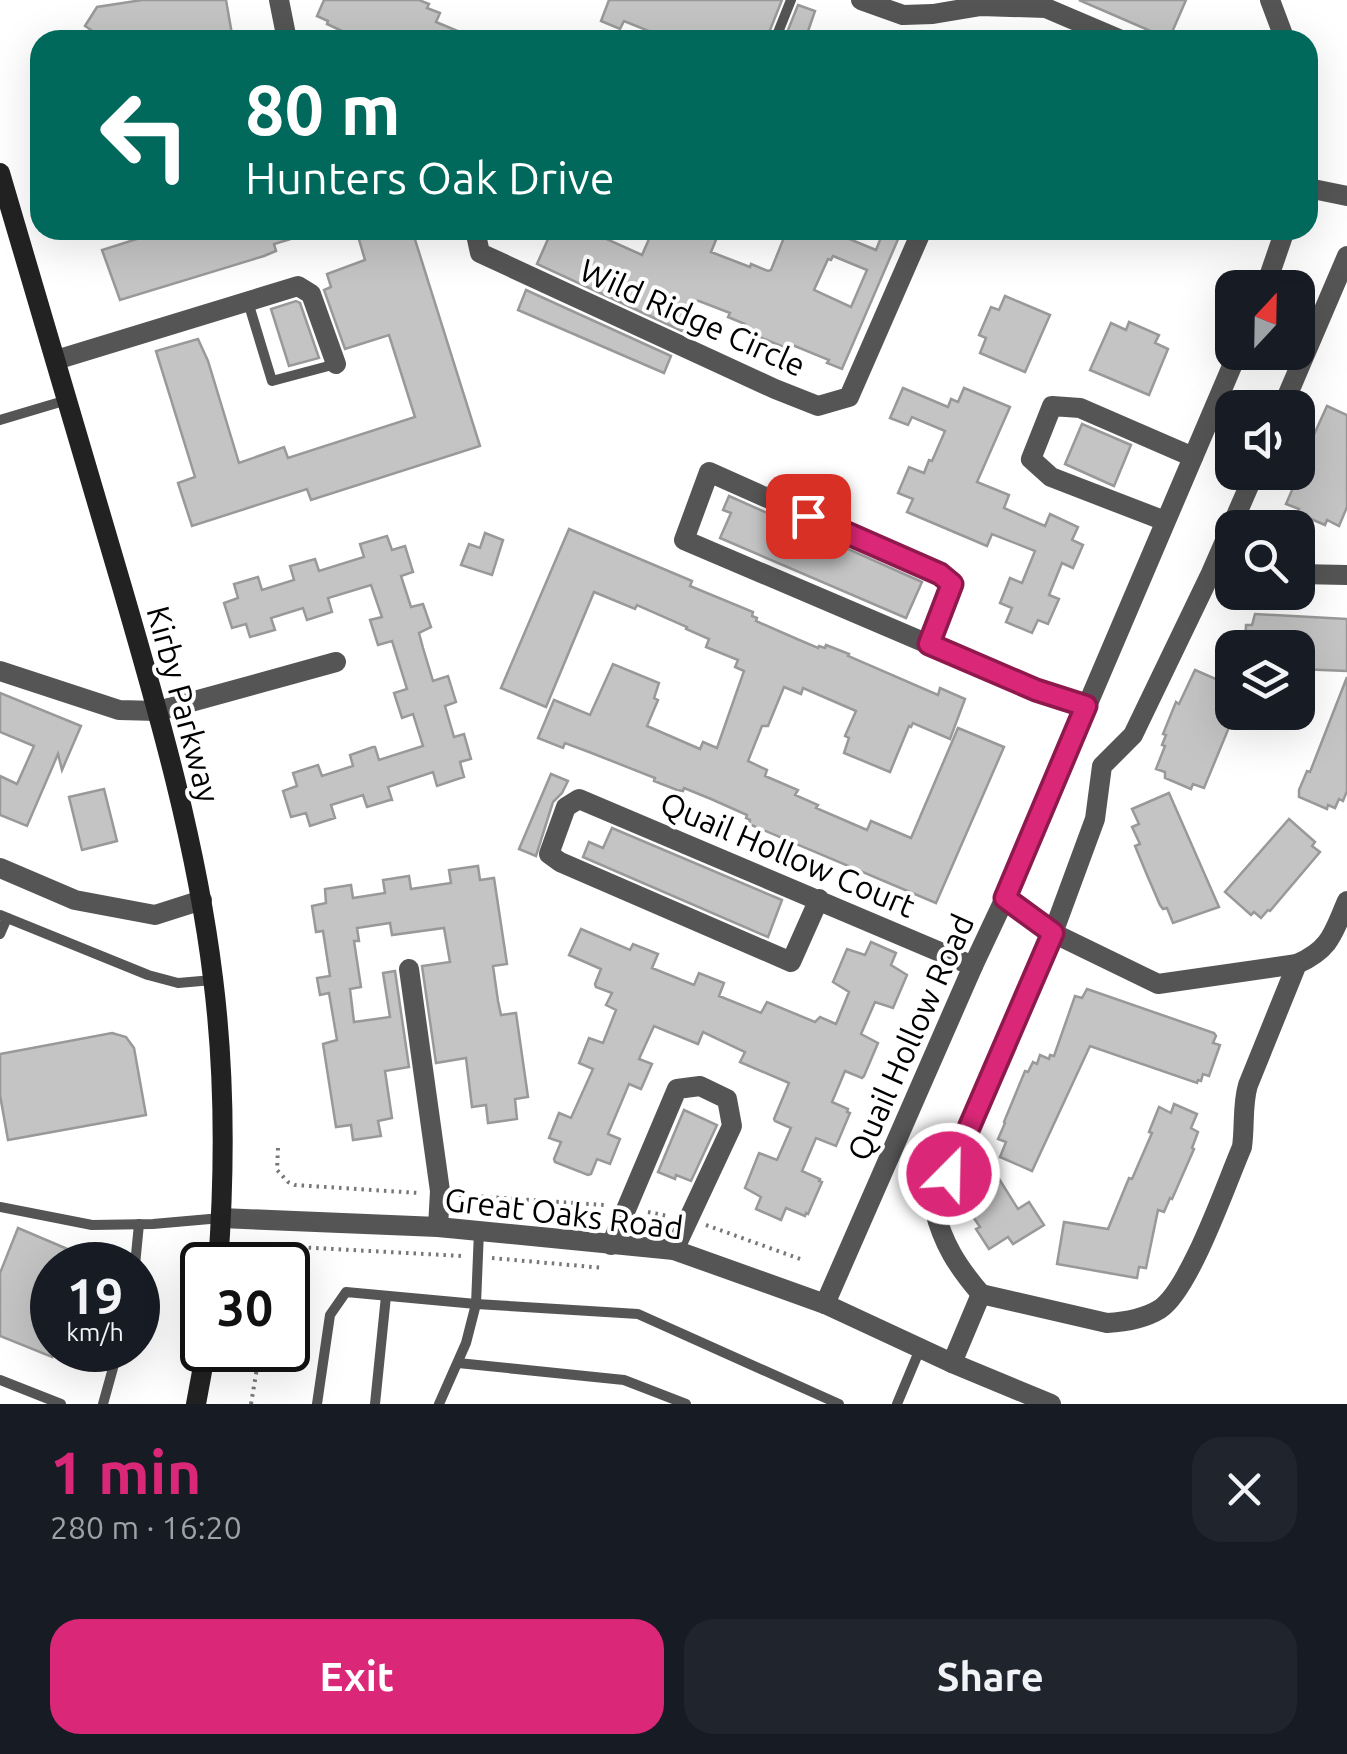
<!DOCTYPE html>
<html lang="en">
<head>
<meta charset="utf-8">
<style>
  body { margin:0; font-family:Ubuntu,sans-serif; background:#20242c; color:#f1f3f6; height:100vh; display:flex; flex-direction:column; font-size:38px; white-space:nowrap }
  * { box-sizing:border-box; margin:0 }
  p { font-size:32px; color:#9ea1a6 }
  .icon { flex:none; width:55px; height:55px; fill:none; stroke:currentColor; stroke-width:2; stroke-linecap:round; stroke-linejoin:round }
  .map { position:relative; height:1404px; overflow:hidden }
  .sheet { display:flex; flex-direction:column; background:#171b24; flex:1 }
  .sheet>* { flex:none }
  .guide { position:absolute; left:30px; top:30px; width:1288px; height:210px; border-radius:30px; box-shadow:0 10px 40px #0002; background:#00695c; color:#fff; overflow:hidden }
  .needle { width:65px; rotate:22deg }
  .buttons { position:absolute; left:1215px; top:270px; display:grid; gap:20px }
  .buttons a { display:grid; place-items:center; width:100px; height:100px; border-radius:20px; background:#171b24; box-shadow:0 10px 40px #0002; font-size:50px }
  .speed { position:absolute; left:30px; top:1242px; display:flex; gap:20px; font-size:50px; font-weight:700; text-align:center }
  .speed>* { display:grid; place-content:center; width:130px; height:130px; border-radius:50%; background:#171b24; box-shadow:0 10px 40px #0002; line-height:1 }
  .speed small { font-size:25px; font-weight:400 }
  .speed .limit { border:5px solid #111; border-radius:15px; background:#fff; color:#111 }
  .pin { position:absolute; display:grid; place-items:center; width:85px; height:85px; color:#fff; margin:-42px; border-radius:20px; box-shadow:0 5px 15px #0006 }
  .me { position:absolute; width:110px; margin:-55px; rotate:23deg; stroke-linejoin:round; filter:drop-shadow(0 0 8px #0008) }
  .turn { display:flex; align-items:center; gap:35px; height:210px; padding:0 50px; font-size:45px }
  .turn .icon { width:130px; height:130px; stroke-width:2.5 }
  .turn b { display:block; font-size:70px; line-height:85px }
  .round { display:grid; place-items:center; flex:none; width:105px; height:105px; border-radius:30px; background:#20242c }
  .head { display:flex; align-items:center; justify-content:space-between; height:170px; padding:0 50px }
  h1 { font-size:60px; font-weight:700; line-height:75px; color:#db2777 }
  .cta { display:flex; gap:20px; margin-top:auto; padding:20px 50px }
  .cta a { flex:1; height:115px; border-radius:30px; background:#db2777; color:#fff; font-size:40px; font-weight:700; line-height:115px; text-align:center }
  .cta a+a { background:#20242c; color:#f1f3f6 }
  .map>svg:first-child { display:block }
  .building { fill:#c4c4c4; stroke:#999; stroke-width:2.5; fill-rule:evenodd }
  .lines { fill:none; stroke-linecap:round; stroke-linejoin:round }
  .path { stroke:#777; stroke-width:4; stroke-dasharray:2.5 5; stroke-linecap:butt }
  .lane { stroke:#555; stroke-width:10 }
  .street { stroke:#555; stroke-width:20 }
  .secondary { stroke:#222; stroke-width:20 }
  .route-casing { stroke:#8e194d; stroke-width:25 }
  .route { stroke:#db2777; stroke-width:18 }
  .labels { text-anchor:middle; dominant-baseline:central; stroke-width:8; stroke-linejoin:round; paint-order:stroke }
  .street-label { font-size:32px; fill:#000; stroke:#fff }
</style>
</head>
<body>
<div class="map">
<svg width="1347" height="1404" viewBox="0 0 1347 1404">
  <rect width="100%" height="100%" fill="#fff"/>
  <g class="building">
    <polygon points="142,0 226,0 233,40 106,40 85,26 97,7"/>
    <polygon points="324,0 419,0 429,4 427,8 440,13 436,22 479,40 374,40 359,33 357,38 327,24 328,21 317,16"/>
    <polygon points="609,0 782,0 766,40 671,40 624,21 620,29 601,21"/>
    <polygon points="1079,0 1186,0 1169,39"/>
    <polygon points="798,5 815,11 805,40 784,40"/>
    <polygon points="165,230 307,230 307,234 274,244 276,251 264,256 120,300 102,250"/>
    <polygon points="377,230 412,230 480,446 311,500 307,489 192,526 178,483 195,477 156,351 198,339 208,361 239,463 284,447 288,458 415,417 389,335 345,349 324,290 331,287 327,274 365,260 358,236"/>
    <path d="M552,230H608L604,238L642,255L653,230H720L711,252L750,267L751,264L768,271L771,270L787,230H844L842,236L876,250L884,230H902L842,369L827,363L829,360L790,344L786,348L745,331V324L728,317L730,313L699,301H695L682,331L537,264ZM833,256L867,270L851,307L814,290L828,259L831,260Z"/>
    <polygon points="526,290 671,356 664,373 518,310"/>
    <polygon points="1005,296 1050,315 1025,372 980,353 986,338 979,335 991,307 999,310"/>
    <polygon points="296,301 300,303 319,358 289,366 271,309"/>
    <polygon points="1129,322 1159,335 1155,343 1168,349 1149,395 1090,370 1111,323 1126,330"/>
    <polygon points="903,388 948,407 951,399 958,402 964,388 1010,407 977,482 1009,495 1004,508 1045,526 1050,514 1078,527 1072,540 1083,545 1073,568 1062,563 1049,595 1059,599 1048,624 1038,620 1032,633 1006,622 1012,608 1000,603 1010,578 1022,583 1035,551 992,534 987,546 907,512 913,499 898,493 909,467 924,473 929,460 932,461 945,431 912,417 908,425 890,418"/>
    <polygon points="1327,406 1347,415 1347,507 1339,526 1327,520 1325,525 1297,513 1299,509 1286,504 1296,481 1298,463 1309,437 1312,439"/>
    <polygon points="1082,424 1131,445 1114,486 1065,464"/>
    <polygon points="729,496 922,582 906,618 720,538 731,513 723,510"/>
    <polygon points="569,529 692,581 690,586 753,612 752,616 757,618 756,621 797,639 818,648 819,646 825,648 826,645 849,654 848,656 938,695 940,688 965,699 950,739 913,723 911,727 909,726 890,772 844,753 849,738 845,736 856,711 803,688 801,694 784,687 768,726 762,726 748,761 767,770 765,776 798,790 795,795 818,805 816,808 867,830 871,821 911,838 958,728 1004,747 936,903 749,824 750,820 746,818 747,815 711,799 684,788 683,791 677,790 654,781 655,778 589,752 565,743 563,748 538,738 554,700 590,715 613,664 659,683 654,698 658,700 647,726 700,749 703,742 717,748 744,671 735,667 738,660 706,647 709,639 686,629 687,627 637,605 635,609 594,592 546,707 501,688"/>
    <polygon points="485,533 503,540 492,575 461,565 469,544 480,548"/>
    <polygon points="387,536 392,550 405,546 413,572 401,576 411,607 423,604 431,627 419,633 423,648 433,681 448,676 456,702 445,706 454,737 464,734 471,759 460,762 464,777 437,786 433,772 388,787 392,800 390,800 367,807 363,795 331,805 335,818 310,826 306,813 291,817 283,791 297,786 293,773 318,765 322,776 353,766 350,755 373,747 375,747 379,760 423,746 413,714 402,718 394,693 407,689 392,641 378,645 370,620 382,617 371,585 328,598 332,612 307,620 303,608 271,618 275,630 250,637 246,624 232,628 224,603 238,598 234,584 258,577 262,590 294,580 290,566 315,559 319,571 364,557 360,544"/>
    <polygon points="1255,614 1347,619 1347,671 1298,669 1298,648 1245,648 1246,625 1252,625"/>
    <polygon points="1195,670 1232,686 1232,720 1204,788 1193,784 1191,789 1165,778 1165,772 1156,769 1165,746 1162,745 1166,735 1163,734 1176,702 1179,704"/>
    <polygon points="1347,677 1347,791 1343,801 1339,799 1335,808 1328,805 1327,809 1299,797 1299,790 1307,771 1310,772"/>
    <polygon points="0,693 81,726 62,770 58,754 27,826 0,815 0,776 17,784 34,746 0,732"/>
    <polygon points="551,774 568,781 562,793 553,802 536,856 519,849"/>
    <polygon points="104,789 117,841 82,850 69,797"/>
    <polygon points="1169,793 1219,907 1173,923 1167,908 1163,909 1160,905 1147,875 1135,846 1140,844 1132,827 1139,824 1132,809"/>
    <polygon points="1289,819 1315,842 1312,846 1320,852 1270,911 1268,910 1261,918 1254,912 1251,915 1225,892"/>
    <polygon points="612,828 782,900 768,937 583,857 589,842 603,848"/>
    <polygon points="478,866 480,880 494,878 507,964 493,966 498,1001 501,1015 516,1013 528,1097 515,1099 517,1119 488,1123 486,1105 472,1107 466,1058 436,1063 422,966 450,962 444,928 392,935 390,923 357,928 359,941 354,941 361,987 350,989 354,1022 390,1017 383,973 395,971 409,1067 385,1071 392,1118 378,1121 381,1136 353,1140 351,1125 336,1127 323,1044 337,1040 329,993 320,995 317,978 330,976 323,931 316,932 312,906 326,903 325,889 351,885 353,898 385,893 383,880 409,876 411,889 451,883 449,870"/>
    <polygon points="581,929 630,950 633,944 658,954 652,968 694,985 699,973 724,983 719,996 761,1013 767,1002 815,1022 820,1017 836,1024 849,992 833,982 847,949 865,955 871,942 896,953 891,965 907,975 893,1008 875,1002 861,1034 878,1043 864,1076 862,1078 845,1071 832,1102 848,1109 847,1112 850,1113 836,1146 816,1138 802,1171 820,1179 819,1181 822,1182 808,1214 806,1213 805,1216 786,1208 781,1220 756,1209 761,1197 745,1188 759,1153 777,1160 791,1128 775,1121 774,1119 789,1083 740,1062 745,1052 703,1032 698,1044 654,1026 639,1059 652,1064 641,1089 629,1084 608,1134 620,1139 610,1164 597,1159 591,1174 588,1175 555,1162 554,1159 561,1142 549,1138 559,1113 571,1118 593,1069 579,1063 589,1038 603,1043 616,1010 606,1005 612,993 596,987 595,984 601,969 569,955"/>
    <polygon points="1087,989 1214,1033 1216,1036 1213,1043 1220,1045 1209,1076 1203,1074 1201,1081 1198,1080 1197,1083 1090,1046 1032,1171 1000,1157 1006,1142 998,1139 1005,1123 1004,1122 1025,1071 1028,1072 1033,1062 1037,1064 1040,1055 1049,1059 1050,1055 1054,1056 1075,996 1082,998"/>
    <polygon points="112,1033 126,1037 134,1048 146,1115 8,1140 0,1095 0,1054"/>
    <polygon points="1174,1104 1197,1114 1191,1128 1198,1132 1192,1148 1194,1149 1172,1199 1170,1198 1164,1212 1158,1210 1146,1268 1139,1267 1137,1278 1057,1264 1064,1222 1108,1229 1129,1178 1132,1179 1152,1133 1149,1132 1159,1107 1171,1113"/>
    <polygon points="684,1110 717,1125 691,1181 676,1175 675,1179 658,1172"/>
    <polygon points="996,1174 1018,1209 1029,1202 1044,1225 1013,1244 1008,1237 989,1249 976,1229 980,1227 965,1205 970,1201 965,1193"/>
    <polygon points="18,1228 105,1265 52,1265 52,1357 0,1336 0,1273"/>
  </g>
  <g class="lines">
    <g class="path">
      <polyline points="278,1148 277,1170 288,1182 295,1185 419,1193"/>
      <polyline points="459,1195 604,1205"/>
      <polyline points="648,1212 668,1216"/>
      <polyline points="706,1225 803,1260"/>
      <polyline points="492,1258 604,1268"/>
      <path d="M273,1265C275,1251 283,1248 297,1247L462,1256"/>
      <polyline points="251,1404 260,1350"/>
    </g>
    <g class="lane">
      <polyline points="775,40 791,0"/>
      <polyline points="248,302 272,381 336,364"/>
      <polyline points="0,420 67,400"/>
      <polyline points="0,915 148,975 178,983 213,980"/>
      <polyline points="0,934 7,918"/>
      <polyline points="0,1207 92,1225 153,1224 221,1218"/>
      <polyline points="135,1265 139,1224"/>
      <polyline points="458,1363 624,1380 686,1404"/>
      <polyline points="0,1380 61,1404"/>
      <polyline points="103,1404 118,1350"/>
      <polyline points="317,1404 330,1315 346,1292 476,1304 638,1314 839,1404"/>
      <polyline points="375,1404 386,1296"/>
      <polyline points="439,1404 466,1343 476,1304 479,1231"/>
      <polyline points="897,1404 920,1349"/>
    </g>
    <g class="street">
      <polyline points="279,0 287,40"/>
      <polyline points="861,0 903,15 933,14 981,6 1046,8 1121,40"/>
      <polyline points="1270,0 1285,40"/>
      <polyline points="1308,188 1347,196"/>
      <polyline points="475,230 480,253 775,389 818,406 849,397 922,230"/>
      <polyline points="1265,288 1285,230"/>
      <polyline points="56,360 298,286 311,294 336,364"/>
      <polyline points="1282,408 1347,256"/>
      <polyline points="1165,521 1051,477 1031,459 1052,406 1080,408 1193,457"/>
      <polyline points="1298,574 1347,575"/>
      <polyline points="929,645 952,584 940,575 709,472 684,540 1036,690 1086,706"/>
      <polyline points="0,671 119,710 158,711 336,662"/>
      <polyline points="0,868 75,900 155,915 202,900"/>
      <polyline points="1005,898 1053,933 1158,984 1297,964"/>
      <polyline points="819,899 791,962 560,862 549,854 566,807 579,799 973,966"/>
      <polyline points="409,969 440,1191 438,1227"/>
      <polyline points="221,1218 438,1227 674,1250 825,1304 952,1363 1051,1404"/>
      <polyline points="611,1245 677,1089 700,1086 727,1099 732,1126 674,1250"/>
      <path d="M981,1294C957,1266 943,1244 934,1208L1053,933L1095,819L1102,766L1133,735L1211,573L1255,472"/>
      <path d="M981,1294L1107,1323C1126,1322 1144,1319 1160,1309C1190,1289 1226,1184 1242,1147C1245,1126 1242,1105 1248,1085L1297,964C1331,949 1333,933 1347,901"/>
      <polyline points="825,1304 973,966 1005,898 1238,352"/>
      <polyline points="952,1363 981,1294"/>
    </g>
    <g class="secondary">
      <path d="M0,173C41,311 82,449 122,587C159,714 197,846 213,978C225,1073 225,1169 218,1265"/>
      <polyline points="196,1404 206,1350"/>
    </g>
  </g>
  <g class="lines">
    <g class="route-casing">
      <polyline id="route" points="808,516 940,574 952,584 929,644 1036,690 1086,706 1005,898 1053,933 949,1174"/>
    </g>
    <use href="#route" class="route"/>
  </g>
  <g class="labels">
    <g class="street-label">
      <text transform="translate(693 317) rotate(24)">Wild Ridge Circle</text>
      <text transform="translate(184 704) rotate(75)">Kirby Parkway</text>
      <text transform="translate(788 854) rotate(23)">Quail Hollow Court</text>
      <text transform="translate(910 1037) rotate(-66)">Quail Hollow Road</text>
      <text transform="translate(564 1213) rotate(7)">Great Oaks Road</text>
    </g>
  </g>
</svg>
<div class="buttons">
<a><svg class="needle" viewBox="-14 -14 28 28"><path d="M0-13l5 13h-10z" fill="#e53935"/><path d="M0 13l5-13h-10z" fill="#9ea1a6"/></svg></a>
<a><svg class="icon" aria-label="sound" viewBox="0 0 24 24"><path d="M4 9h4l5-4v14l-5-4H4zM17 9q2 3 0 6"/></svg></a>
<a><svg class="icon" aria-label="search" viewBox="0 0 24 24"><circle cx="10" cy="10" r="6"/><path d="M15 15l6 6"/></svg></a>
<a><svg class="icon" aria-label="layers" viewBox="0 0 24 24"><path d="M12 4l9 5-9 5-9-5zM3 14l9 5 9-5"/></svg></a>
</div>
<div class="speed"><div>19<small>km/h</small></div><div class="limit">30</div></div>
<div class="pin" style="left:808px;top:516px;background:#d93025"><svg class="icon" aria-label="arrive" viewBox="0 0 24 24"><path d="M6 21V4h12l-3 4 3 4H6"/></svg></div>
<svg class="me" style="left:949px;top:1174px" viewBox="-20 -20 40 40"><circle r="17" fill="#db2777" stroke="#fff" stroke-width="3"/><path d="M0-11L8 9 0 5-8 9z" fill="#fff"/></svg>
<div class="guide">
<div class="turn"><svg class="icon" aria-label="left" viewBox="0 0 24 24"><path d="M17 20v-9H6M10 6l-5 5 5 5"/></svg><div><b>80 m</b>Hunters Oak Drive</div></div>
</div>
</div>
<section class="sheet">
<div class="head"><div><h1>1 min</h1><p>280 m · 16:20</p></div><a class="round"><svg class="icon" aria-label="close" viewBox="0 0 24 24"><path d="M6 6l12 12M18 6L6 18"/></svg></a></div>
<div class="cta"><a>Exit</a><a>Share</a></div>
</section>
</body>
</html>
